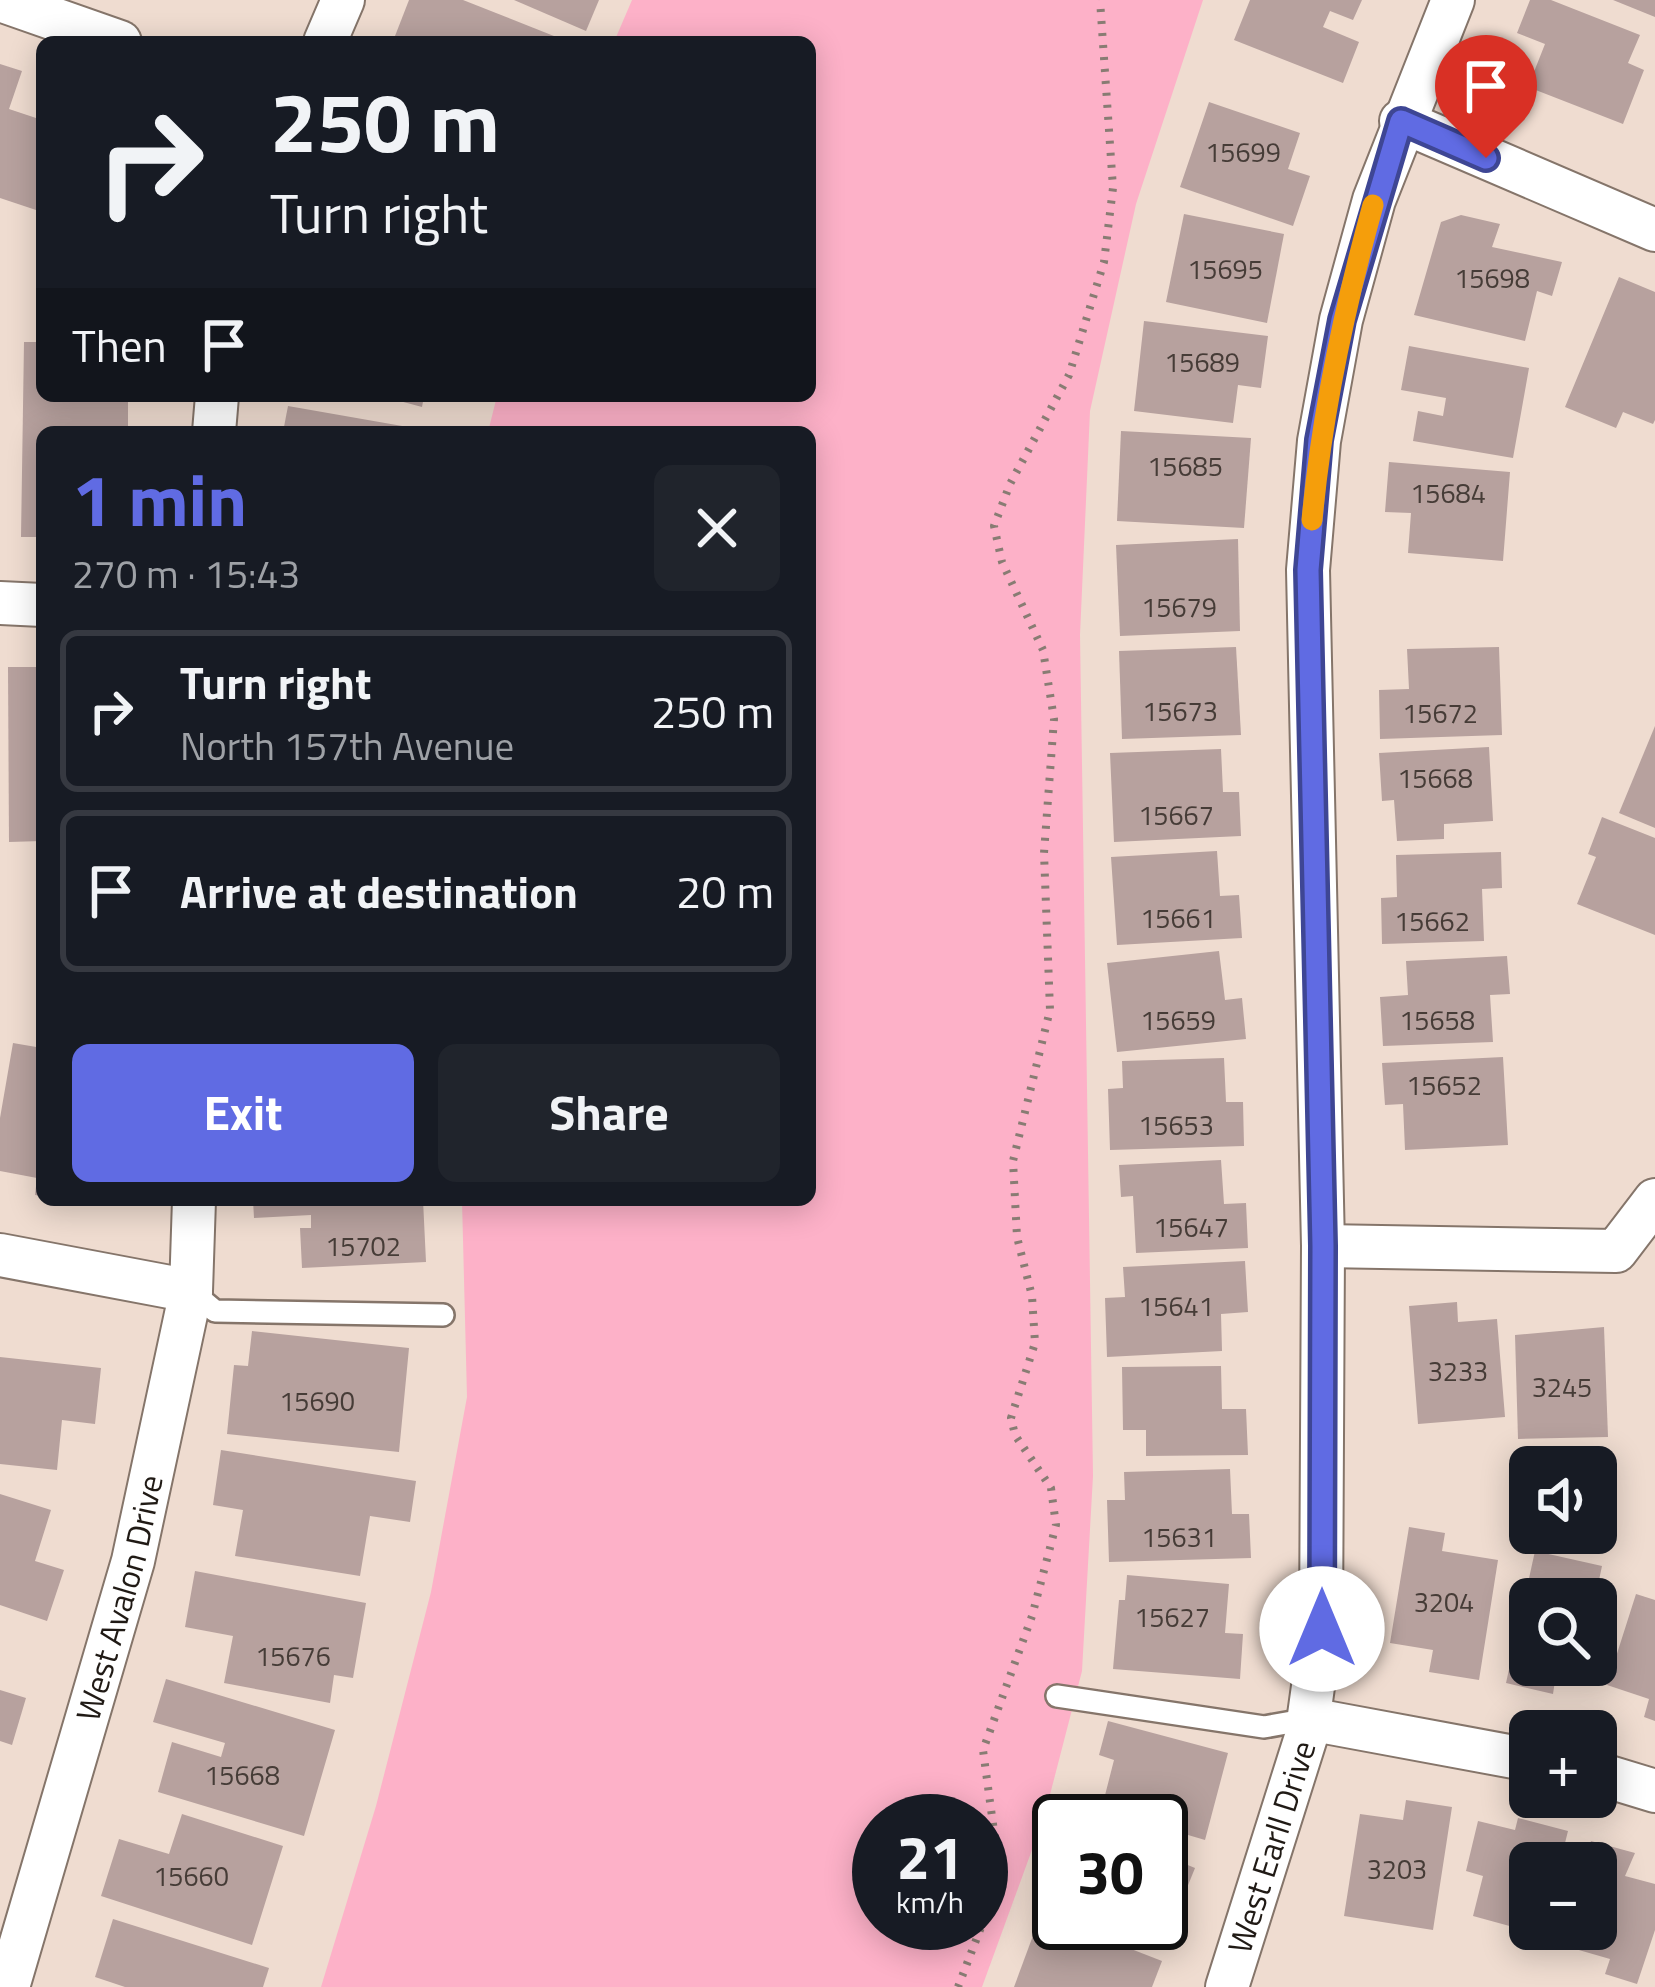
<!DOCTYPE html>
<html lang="en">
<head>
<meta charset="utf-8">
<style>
  body { margin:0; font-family:"Titillium Web",sans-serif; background:#20242c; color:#f1f3f6; height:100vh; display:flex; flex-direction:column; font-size:45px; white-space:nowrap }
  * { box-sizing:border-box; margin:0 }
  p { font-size:39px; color:#9ea1a6 }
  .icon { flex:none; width:66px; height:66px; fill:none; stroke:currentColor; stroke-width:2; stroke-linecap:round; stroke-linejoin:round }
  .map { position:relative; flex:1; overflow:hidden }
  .sheet { position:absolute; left:36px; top:426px; width:780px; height:780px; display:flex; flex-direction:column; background:#171b24; border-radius:18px; box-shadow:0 6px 30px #0003 }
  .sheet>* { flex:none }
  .banner { position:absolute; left:36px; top:36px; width:780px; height:366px; border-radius:18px; box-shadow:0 6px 30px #0003; background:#171b24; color:#f1f3f6; overflow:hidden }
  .buttons { position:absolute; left:1509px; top:1446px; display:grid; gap:24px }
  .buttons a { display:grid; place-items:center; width:108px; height:108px; border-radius:18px; background:#171b24; box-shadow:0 6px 30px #0003; font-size:60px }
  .speed { position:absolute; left:852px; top:1794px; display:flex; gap:24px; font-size:60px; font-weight:700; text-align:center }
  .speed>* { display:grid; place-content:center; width:156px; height:156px; border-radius:50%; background:#171b24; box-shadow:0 6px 30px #0003; line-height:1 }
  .speed small { font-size:30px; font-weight:400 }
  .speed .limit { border:6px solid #111; border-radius:18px; background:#fff; color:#111 }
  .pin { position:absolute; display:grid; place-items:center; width:102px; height:102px; color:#fff; margin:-123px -51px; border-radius:50% 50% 50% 0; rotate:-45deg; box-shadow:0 0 12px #0007 }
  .pin .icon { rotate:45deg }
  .me { position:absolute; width:132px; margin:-66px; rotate:0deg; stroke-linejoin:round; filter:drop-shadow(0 0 9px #0008) }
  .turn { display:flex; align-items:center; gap:42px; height:252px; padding:0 36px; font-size:54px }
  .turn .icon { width:156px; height:156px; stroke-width:2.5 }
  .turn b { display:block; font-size:84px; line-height:102px }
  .then { display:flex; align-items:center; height:114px; padding:0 36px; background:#0003; gap:24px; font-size:45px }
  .round { display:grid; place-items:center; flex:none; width:126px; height:126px; border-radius:18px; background:#20242c }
  .overview { display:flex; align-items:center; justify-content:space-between; height:204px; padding:0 36px }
  h1 { font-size:72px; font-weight:700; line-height:90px; color:#606be3 }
  .primary-button { display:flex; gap:24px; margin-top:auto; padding:24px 36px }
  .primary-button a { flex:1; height:138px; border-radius:18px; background:#606be3; color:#fff; font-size:48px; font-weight:700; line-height:138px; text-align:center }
  .primary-button a+a { background:#20242c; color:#f1f3f6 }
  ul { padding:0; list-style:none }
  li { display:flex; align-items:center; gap:36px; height:162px; margin:0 24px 18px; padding:0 12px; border:6px solid #363941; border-radius:18px }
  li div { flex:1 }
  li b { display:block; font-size:45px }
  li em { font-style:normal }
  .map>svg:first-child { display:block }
  .green { fill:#fdb1c8; fill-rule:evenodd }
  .building { fill:#b7a19e }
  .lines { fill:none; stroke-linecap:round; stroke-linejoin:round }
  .service-casing { stroke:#85756a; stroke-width:26 }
  .minor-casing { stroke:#85756a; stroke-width:46 }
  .path { stroke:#887c73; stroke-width:8; stroke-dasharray:3 9; stroke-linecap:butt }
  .service { stroke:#fff; stroke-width:21 }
  .minor { stroke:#fff; stroke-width:42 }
  .route-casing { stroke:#3e4694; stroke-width:30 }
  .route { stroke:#606be3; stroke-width:21 }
  .slow { stroke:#f59e0b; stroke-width:21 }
  .labels { text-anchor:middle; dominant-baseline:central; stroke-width:12; stroke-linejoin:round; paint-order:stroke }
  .number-label { font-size:27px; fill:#463c37 }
  .street-label { font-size:33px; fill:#201a15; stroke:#efdcd0 }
</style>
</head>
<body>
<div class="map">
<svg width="1655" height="1987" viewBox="0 0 1655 1987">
  <rect width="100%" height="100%" fill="#efdcd0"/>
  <path class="green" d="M632,0H1203L1136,204L1090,411L1080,635L1093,1476L1082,1671L1045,1814L982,1987H321L376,1806L431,1592L467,1397L462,1200H810V432H488L497,396H810V42H614ZM879,1821H981V1923H879Z"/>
  <g class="building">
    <polygon points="409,0 463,0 569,42 410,42 395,36"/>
    <polygon points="514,0 599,0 586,31"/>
    <polygon points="1250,0 1362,0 1353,20 1330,11 1323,27 1359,42 1343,83 1234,40"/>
    <polygon points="1530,0 1551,0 1640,35 1628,63 1644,70 1623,124 1528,87 1545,44 1517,33"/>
    <polygon points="1613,0 1655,0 1655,17"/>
    <polygon points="0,64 22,71 9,109 42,120 42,194 36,210 0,198"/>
    <polygon points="1209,102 1300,133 1288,169 1310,176 1293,226 1180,187"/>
    <polygon points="1184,214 1284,234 1267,323 1166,302"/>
    <polygon points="1461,215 1500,224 1492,247 1562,262 1552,296 1537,291 1525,341 1414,315 1441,222"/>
    <polygon points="1619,277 1655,292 1655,420 1653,424 1623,412 1616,428 1565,407"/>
    <polygon points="1144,321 1268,336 1261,388 1238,385 1233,423 1134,411"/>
    <polygon points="24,342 42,342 42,396 128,396 128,432 42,432 42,537 21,537"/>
    <polygon points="1409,346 1529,368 1513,458 1413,441 1418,411 1443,416 1446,398 1401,390"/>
    <polygon points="381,396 424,396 422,407"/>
    <polygon points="288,406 425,430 425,432 283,432"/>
    <polygon points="1121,431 1251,438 1244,528 1117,521"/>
    <polygon points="1389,462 1510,472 1503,561 1408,553 1411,513 1385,512"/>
    <polygon points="1238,539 1240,631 1120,636 1116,545"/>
    <polygon points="1236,647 1241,735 1122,739 1119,651"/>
    <polygon points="1499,647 1502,735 1380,739 1379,690 1409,689 1407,649"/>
    <polygon points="8,667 42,667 42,841 9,842"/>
    <polygon points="1655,726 1655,828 1619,813"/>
    <polygon points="1489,747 1493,821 1444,824 1444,839 1397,841 1394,800 1382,801 1379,753"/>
    <polygon points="1221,749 1223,792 1239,792 1241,836 1114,842 1110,753"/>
    <polygon points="1602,817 1655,838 1655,935 1577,904 1596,857 1588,854"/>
    <polygon points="1217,851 1220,896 1239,895 1242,938 1117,945 1111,857"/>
    <polygon points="1501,852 1502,888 1482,889 1484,941 1382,944 1381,898 1397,897 1396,855"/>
    <polygon points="1219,951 1225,1000 1242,998 1246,1039 1117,1052 1107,963"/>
    <polygon points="1507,956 1510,994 1490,995 1493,1042 1383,1046 1380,997 1408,995 1406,961"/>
    <polygon points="13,1043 42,1048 42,1196 35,1195 37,1178 0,1171 0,1118"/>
    <polygon points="1503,1057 1508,1145 1405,1150 1403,1104 1385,1105 1382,1063"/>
    <polygon points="1224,1058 1226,1102 1243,1102 1244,1146 1110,1150 1108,1089 1123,1088 1122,1061"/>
    <polygon points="1221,1160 1224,1204 1246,1203 1248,1248 1136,1253 1133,1196 1121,1197 1119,1165"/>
    <polygon points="253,1200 423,1200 426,1262 302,1268 300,1228 311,1228 311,1215 254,1218"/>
    <polygon points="1245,1261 1248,1312 1221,1314 1222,1351 1107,1357 1105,1298 1125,1297 1123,1267"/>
    <polygon points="1457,1302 1458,1322 1497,1319 1505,1417 1418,1424 1409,1306"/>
    <polygon points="1604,1327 1608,1437 1518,1439 1515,1335"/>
    <polygon points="252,1331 409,1348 399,1452 227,1434 234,1365 248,1366"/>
    <polygon points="0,1357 101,1368 95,1424 62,1420 57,1470 0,1464"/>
    <polygon points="1221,1366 1222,1409 1246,1409 1248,1455 1146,1456 1146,1430 1123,1430 1122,1367"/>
    <polygon points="221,1450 416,1481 410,1522 370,1516 360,1576 235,1556 243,1510 213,1505"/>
    <polygon points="1230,1469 1232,1514 1249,1514 1251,1558 1109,1562 1107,1500 1125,1500 1124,1472"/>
    <polygon points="0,1494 51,1510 35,1561 64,1570 47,1621 0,1605"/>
    <polygon points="1409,1527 1445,1533 1442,1551 1498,1560 1479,1680 1429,1672 1433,1650 1390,1643"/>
    <polygon points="1535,1551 1602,1566 1595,1599 1530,1599 1530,1665 1597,1665 1593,1683 1556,1674 1553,1694 1506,1683"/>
    <polygon points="195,1571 366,1603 353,1678 334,1675 330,1703 224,1683 233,1636 185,1627"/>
    <polygon points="1127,1575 1229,1584 1225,1633 1243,1634 1240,1679 1113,1669 1119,1600 1125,1600"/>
    <polygon points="1636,1594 1655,1600 1655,1721 1644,1717 1649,1699 1607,1685"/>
    <polygon points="166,1679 335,1730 304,1836 158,1792 172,1742 221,1757 225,1743 153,1722"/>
    <polygon points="0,1690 26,1698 12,1745 0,1741"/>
    <polygon points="1108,1721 1228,1753 1205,1840 1161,1827 1161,1821 1101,1811 1114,1760 1099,1755"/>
    <polygon points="1406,1800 1452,1807 1433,1930 1344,1916 1360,1814 1403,1820"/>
    <polygon points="182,1814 283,1846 252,1945 101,1896 119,1839 169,1854"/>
    <polygon points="1518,1818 1568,1831 1560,1863 1530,1863 1530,1929 1544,1929 1542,1935 1473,1916 1483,1876 1466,1871 1478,1821 1515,1830"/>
    <polygon points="1591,1841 1635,1853 1625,1876 1655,1884 1655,1930 1637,1984 1605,1974 1610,1959 1558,1944 1563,1929 1596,1929 1596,1863 1584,1863"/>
    <polygon points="1161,1854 1195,1868 1178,1910 1161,1903"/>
    <polygon points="1041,1914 1162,1961 1152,1987 1014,1987"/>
    <polygon points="113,1919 269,1968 263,1987 125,1987 95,1977"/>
    <polygon points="1105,1923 1153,1923 1147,1940"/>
  </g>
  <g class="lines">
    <g class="service-casing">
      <g id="service">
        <polyline points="191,1291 215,1311 443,1315"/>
        <polyline points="1057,1696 1264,1727 1309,1719"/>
      </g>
    </g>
    <g class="minor-casing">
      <g id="minor">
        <polyline points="0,0 120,42"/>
        <polyline points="325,42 343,0"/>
        <polyline points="1401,121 1655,230"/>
        <polyline points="214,432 217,396"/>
        <polyline points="0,603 42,605"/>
        <polyline points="1323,1246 1616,1251 1655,1200"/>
        <polyline points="0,1255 191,1291"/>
        <polyline points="1309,1719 1530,1760"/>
        <polyline points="1596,1773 1655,1791"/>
        <path id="s1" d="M8,1987L133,1561L191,1291L194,1200"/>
        <path id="s2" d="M1227,1987L1306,1737L1321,1629L1323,1246L1308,570L1319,441L1341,320L1374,200L1453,0"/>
      </g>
    </g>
    <polyline class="path" points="958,1987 988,1909 998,1861 983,1750 1032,1616 1056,1525 1051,1488 1015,1435 1011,1418 1035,1343 1032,1296 1017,1237 1013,1161 1050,1010 1044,853 1054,719 1043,650 1002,562 994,526 1010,484 1069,375 1104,262 1113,188 1100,0"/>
    <use href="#service" class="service"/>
    <use href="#minor" class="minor"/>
  </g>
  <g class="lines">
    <g class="route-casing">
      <polyline id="route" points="1322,1629 1323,1246 1308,570 1319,440 1342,320 1401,121 1486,158"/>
    </g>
    <use href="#route" class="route"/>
    <path class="slow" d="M1312,520C1322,412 1344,309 1373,205"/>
  </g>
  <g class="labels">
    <g class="number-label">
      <text x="1243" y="151">15699</text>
      <text x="1225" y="268">15695</text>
      <text x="1492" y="277">15698</text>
      <text x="1202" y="361">15689</text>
      <text x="1185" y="465">15685</text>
      <text x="1448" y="492">15684</text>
      <text x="1179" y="606">15679</text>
      <text x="1180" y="710">15673</text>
      <text x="1440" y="712">15672</text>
      <text x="1435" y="777">15668</text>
      <text x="1176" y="814">15667</text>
      <text x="1178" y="917">15661</text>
      <text x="1432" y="920">15662</text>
      <text x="1178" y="1019">15659</text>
      <text x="1437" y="1019">15658</text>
      <text x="1444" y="1084">15652</text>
      <text x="1176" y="1124">15653</text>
      <text x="1191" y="1226">15647</text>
      <text x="363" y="1245">15702</text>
      <text x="1176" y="1305">15641</text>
      <text x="1458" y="1370">3233</text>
      <text x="1562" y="1386">3245</text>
      <text x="317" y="1400">15690</text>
      <text x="1179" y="1536">15631</text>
      <text x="1444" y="1601">3204</text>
      <text x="1172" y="1616">15627</text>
      <text x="293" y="1655">15676</text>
      <text x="242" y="1774">15668</text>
      <text x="1397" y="1868">3203</text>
      <text x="191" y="1875">15660</text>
    </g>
    <g class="street-label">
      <text stroke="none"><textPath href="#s1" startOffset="405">West Avalon Drive</textPath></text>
      <text stroke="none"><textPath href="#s2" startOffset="147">West Earll Drive</textPath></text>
    </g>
  </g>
</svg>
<div class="buttons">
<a><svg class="icon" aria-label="sound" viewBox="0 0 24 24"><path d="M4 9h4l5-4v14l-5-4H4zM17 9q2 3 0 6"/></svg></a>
<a><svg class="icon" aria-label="search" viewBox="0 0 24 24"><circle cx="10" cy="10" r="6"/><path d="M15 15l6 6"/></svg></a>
<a>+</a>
<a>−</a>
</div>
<div class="speed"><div>21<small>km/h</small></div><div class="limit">30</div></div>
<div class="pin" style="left:1486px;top:158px;background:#d93025"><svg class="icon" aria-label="arrive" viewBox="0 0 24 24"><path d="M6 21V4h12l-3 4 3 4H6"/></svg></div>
<svg class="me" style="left:1322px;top:1629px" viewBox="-20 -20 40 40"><circle r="19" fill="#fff"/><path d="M0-13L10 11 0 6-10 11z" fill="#606be3"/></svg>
<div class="banner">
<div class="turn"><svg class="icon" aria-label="right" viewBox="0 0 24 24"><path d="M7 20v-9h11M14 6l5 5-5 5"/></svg><div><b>250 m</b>Turn right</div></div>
<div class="then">Then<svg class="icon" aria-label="arrive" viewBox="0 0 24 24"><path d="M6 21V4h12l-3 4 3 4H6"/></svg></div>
</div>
<section class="sheet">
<div class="overview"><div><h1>1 min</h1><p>270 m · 15:43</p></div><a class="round"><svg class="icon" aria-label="close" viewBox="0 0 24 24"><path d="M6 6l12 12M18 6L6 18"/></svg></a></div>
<ul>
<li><svg class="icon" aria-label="right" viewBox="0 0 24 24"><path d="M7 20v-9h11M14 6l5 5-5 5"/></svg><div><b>Turn right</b><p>North 157th Avenue</p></div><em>250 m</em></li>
<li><svg class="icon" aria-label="arrive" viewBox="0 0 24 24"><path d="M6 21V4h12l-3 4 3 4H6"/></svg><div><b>Arrive at destination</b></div><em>20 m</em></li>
</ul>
<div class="primary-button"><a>Exit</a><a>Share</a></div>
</section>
</div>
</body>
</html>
